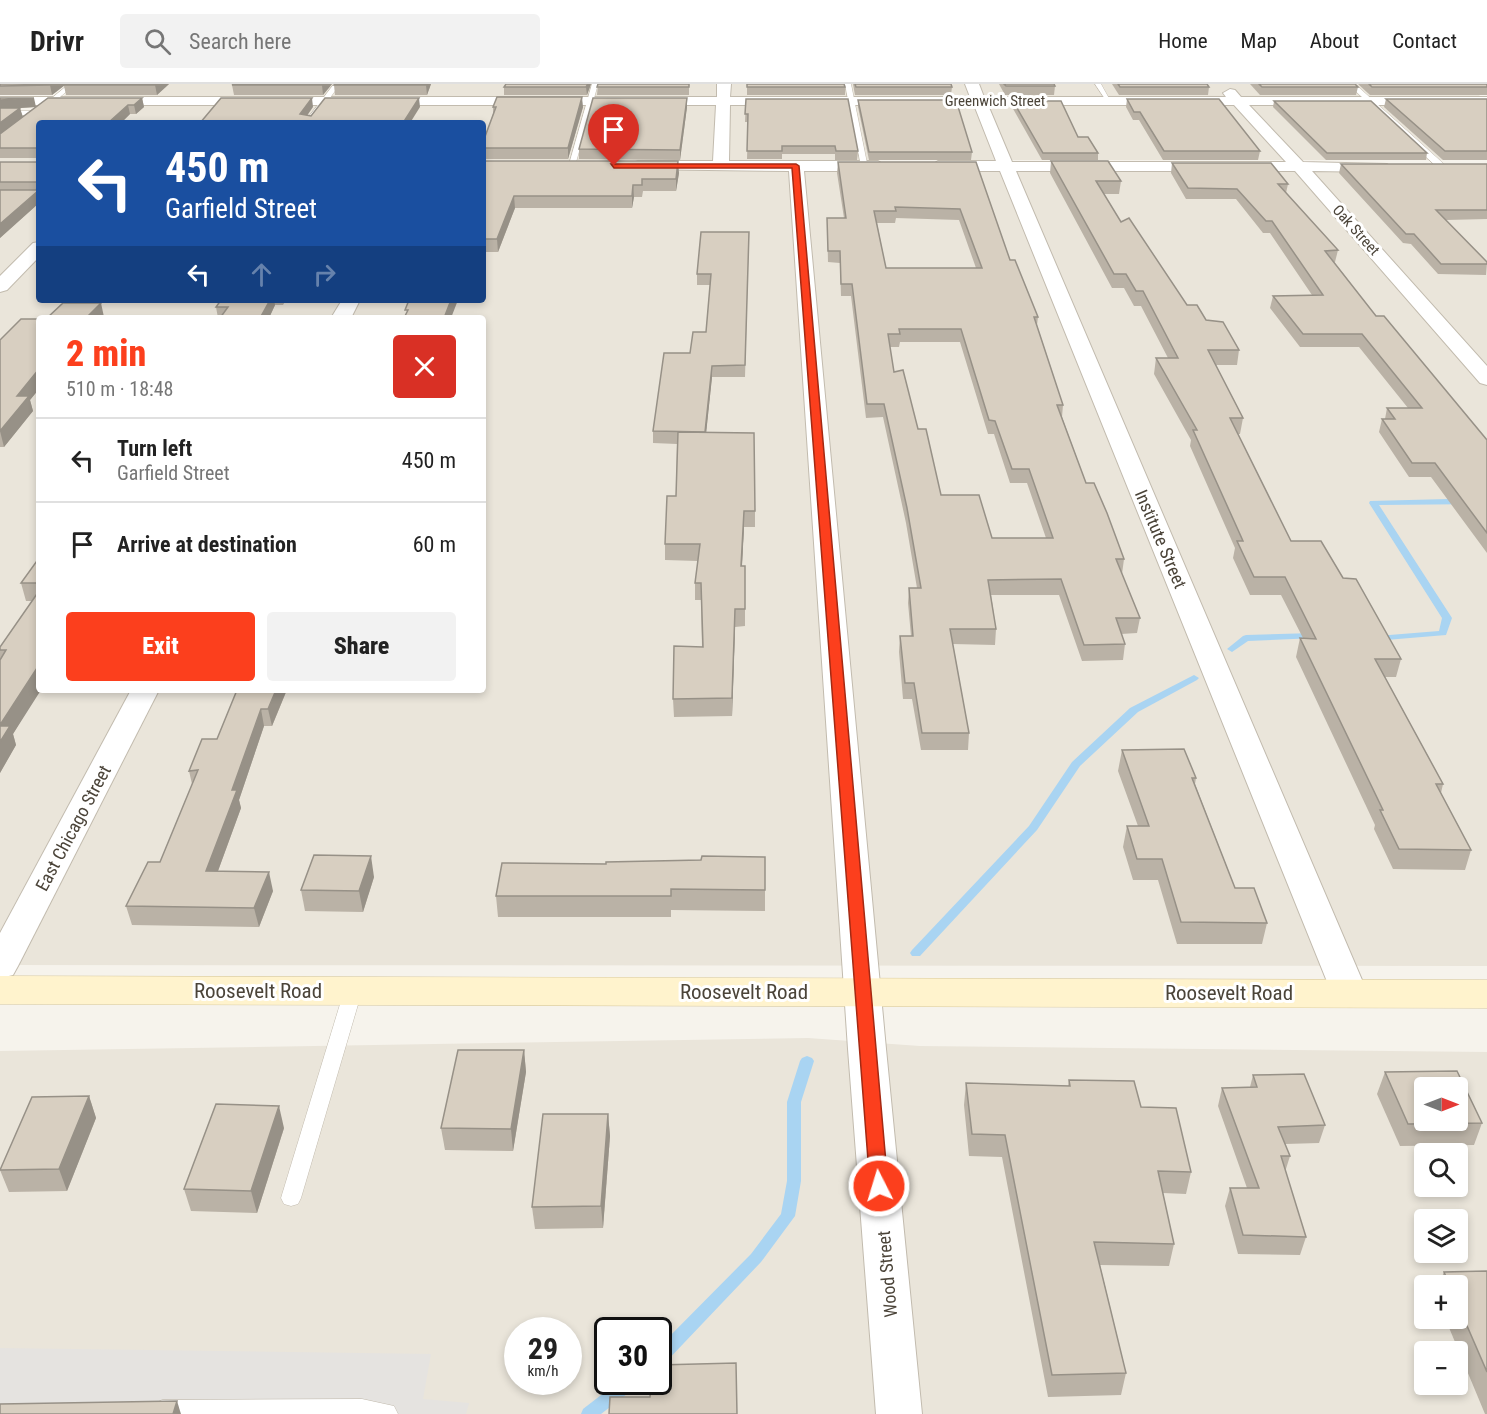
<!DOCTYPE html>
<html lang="en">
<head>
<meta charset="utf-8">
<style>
  body { margin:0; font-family:"Roboto Condensed",sans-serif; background:#f2f2f2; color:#222; height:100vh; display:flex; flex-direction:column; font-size:22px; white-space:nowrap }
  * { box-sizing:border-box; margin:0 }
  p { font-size:20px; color:#767676 }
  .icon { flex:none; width:33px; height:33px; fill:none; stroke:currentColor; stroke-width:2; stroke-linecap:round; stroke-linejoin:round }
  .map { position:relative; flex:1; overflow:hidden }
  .side { position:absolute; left:36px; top:231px; width:450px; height:378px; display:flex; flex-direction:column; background:#fff; border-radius:6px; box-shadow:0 3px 9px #0003 }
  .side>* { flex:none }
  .top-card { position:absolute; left:36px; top:36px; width:450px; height:183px; border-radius:6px; box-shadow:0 3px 9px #0003; background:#1a4fa0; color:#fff; overflow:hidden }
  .needle { width:39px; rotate:90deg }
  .tools { position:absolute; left:1414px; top:993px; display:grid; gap:12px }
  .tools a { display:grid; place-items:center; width:54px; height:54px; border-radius:6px; background:#fff; box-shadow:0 3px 9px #0003; font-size:30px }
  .speed { position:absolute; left:504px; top:1233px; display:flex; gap:12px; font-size:30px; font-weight:700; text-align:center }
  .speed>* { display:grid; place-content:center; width:78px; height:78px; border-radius:50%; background:#fff; box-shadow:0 3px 9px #0003; line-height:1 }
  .speed small { font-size:15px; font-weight:400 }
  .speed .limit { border:3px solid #111; border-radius:9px; background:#fff; color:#111 }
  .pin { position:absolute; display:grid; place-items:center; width:51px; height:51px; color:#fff; margin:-62px -26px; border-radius:50% 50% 50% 0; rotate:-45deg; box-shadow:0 0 6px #0007 }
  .pin .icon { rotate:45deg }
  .me { position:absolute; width:66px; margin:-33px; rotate:355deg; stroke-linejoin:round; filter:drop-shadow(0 0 4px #0008) }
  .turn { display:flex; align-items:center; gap:21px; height:126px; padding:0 30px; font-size:27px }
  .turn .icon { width:78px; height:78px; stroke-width:2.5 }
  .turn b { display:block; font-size:42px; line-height:51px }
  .lanes { display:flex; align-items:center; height:57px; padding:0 30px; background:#0003; justify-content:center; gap:30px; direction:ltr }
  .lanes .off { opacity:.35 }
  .round { display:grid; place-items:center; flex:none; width:63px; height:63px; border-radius:6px; background:#f2f2f2 }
  .headline { display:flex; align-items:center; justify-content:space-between; height:102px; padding:0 30px }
  h1 { font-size:36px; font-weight:800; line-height:45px; color:#fc3f1d }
  .button { display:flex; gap:12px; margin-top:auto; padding:12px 30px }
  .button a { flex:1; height:69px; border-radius:6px; background:#fc3f1d; color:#fff; font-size:24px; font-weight:800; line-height:69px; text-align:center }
  .button a+a { background:#f2f2f2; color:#222 }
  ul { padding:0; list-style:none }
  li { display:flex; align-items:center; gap:18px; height:84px; padding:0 30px; border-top:2px solid #e0e0e0 }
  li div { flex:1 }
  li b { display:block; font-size:22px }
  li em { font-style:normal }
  header { display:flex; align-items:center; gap:36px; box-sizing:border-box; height:84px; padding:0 30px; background:#fff; border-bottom:2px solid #e0e0e0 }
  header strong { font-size:28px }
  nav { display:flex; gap:33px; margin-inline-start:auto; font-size:21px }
  .search { width:420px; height:54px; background:#f2f2f2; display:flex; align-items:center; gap:15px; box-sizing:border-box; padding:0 21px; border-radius:6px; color:#767676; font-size:22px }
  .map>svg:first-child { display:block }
  .residential { fill:#eae5da; fill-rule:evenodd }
  .parking { fill:#e5e3e0 }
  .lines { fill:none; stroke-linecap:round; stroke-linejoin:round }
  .stream { fill:#a9d4f2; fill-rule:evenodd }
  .lane-casing { stroke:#c2bbae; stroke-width:1 }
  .street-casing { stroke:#c2bbae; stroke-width:2 }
  .secondary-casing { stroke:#d6c79b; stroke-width:1 }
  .lane { fill:#fff; fill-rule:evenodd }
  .street { fill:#fff; fill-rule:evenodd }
  .secondary { fill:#fff3cd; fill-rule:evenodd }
  .wall { fill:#bab2a6; fill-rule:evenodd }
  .shaded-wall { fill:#979187 }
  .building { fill:#d8cfc1; stroke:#979187; stroke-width:1.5; fill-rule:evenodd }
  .route { fill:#fc3f1d; stroke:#a42913; stroke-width:1.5 }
  .labels { text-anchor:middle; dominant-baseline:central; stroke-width:6; stroke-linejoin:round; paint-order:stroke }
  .far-street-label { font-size:15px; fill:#4b4439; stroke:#fff }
  .street-label { font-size:18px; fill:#4b4439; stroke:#fff }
  .near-street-label { font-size:21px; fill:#4b4439; stroke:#fff }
</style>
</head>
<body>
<header>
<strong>Drivr</strong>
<div class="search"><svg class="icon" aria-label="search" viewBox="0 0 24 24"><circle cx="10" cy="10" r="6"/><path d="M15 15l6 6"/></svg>Search here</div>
<nav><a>Home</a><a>Map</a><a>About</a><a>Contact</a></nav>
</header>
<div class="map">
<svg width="1487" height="1330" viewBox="0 0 1487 1330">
  <rect width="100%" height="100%" fill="#f6f3ec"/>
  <g class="residential">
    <polygon points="78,0 1464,0 1487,17 1487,76 483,76 483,39 39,39 39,77 0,77 0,65"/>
    <path d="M483,84L1487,85V882L0,881V123H39V216H483ZM39,234H483V606H39Z"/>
    <path d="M808,954L920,962L1487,968V1330H0V967ZM1425,1004H1458V1036H1425ZM1425,1070H1458V1102H1425ZM1425,1136H1458V1168H1425ZM1425,1202H1458V1234H1425ZM518,1246H568V1298H518ZM608,1246H658V1298H608ZM1425,1268H1458V1300H1425Z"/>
  </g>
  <polygon class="parking" points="0,1264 431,1270 423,1315 469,1319 466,1330 0,1330"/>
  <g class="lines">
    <g class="stream">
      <polygon points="1487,414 1487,420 1379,421 1452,534 1446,551 1374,557 1372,555 1377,552 1439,547 1442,534 1369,419 1370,417"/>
      <polygon points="1314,549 1317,550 1319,552 1317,554 1248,557 1232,568 1227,565 1243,552 1246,551"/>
      <polygon points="1194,591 1199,594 1197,596 1138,628 1080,682 1037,746 920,872 912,872 910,869 912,866 1029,742 1072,678 1130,624"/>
      <polygon points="807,972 812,974 814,977 801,1018 801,1097 795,1132 761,1178 664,1280 658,1282 658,1264 751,1170 781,1130 787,1097 787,1018 800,977 802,974"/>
      <polygon points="618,1298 638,1298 636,1303 601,1330 581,1330 583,1325"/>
    </g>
    <g class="lane-casing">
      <g id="lane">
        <polygon points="69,0 76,0 45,25 41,25 41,23"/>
        <polygon points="334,0 340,0 312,39 304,39"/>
        <polygon points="592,0 598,0 575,82 568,84"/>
        <polygon points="845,0 851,0 868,84 861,82"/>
        <polygon points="1095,0 1101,0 1111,18 1107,18"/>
        <polygon points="1348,0 1355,0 1445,81 1445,85 1439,85"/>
        <polygon points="0,27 37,27 41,29 37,31 0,31"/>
        <polygon points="353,901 359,903 362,907 301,1114 298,1120 291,1122 284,1120 281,1114 344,907 347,903"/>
        <polygon points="362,1315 394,1322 398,1330 152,1330 150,1327 154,1320 162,1316"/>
      </g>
    </g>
    <g class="street-casing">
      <g id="street">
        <path d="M717,0H731L730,13H970L965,0H979L984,13H1226L1223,9L1230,5L1235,6L1241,13H1487V21H1249L1303,78L1387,80L1390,83L1382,88L1312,87L1487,282V301L1480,299L1295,87H1016L1368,910L1363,919L1350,923L1337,919L1332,910L1000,87H938L930,82L938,77H996L974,21H730L729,77H878L886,82L878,87H804L886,965L922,1330H876L848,965L789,87L633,85L630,82L633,79L638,77H713L716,21H0V13H717ZM988,21H1234L1286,78H1012Z"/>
        <polygon points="39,158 39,173 7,206 0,208 0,192 33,159"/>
        <polygon points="342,216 360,216 351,234 331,234"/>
        <polygon points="131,606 159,606 18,882 13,891 0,894 0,849"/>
      </g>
    </g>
    <g class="secondary-casing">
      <polygon id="secondary" points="0,892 1487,896 1487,924 0,920"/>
    </g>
    <use href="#lane" class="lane"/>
    <use href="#street" class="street"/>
    <use href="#secondary" class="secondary"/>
  </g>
  <g class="wall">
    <polygon points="0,0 169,0 157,11 66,11 64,2 52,11 0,11"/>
    <polygon points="234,0 332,0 323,11 234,11 232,1"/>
    <polygon points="335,0 431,0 427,11 335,11 334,1"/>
    <polygon points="506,0 591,0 587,11 504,11 504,3"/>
    <polygon points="598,0 689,0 689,11 597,11"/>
    <polygon points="747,0 845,3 845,11 747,11"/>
    <polygon points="853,0 951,0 952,3 951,11 855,11"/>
    <polygon points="999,0 1054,0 1055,2 1054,11 1005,11"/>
    <polygon points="1112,0 1207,0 1209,3 1208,11 1119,11"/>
    <polygon points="1250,0 1355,0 1358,3 1356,11 1260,11"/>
    <polygon points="1358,0 1487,0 1487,11 1370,11"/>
    <path d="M0,14L36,23L142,14L144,23L136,30H130L121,39H39V119L0,154V78H36L39,76V74H0ZM35,23L22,33L20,24Z"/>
    <polygon points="687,14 687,23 680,76 579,75 579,65"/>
    <polygon points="746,15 858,67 857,76 835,76 835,70 782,70 782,75 747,75 748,38 745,38"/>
    <polygon points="1127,15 1260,67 1258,76 1163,76 1139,36 1133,36 1126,23"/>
    <polygon points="1386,15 1487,15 1487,76 1443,76 1384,23"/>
    <polygon points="858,16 972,68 971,76 869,76 858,23"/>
    <polygon points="1013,17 1098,69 1098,76 1042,76 1012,23"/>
    <polygon points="1274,17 1427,69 1426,76 1326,76 1273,23"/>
    <polygon points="493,23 583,23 568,75 483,75 483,58 493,30"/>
    <polygon points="483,77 679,89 676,107 643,107 642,113 634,113 632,124 515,124 498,168 483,168"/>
    <polygon points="1051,77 1121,97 1119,110 1104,110 1121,138 1187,221 1206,236 1239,266 1237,281 1216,281 1243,334 1240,350 1238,350 1291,457 1343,494 1401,575 1396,593 1385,593 1443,700 1441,709 1471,766 1465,786 1393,785 1374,745 1375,741 1296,573 1300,554 1303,554 1281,511 1250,511 1233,474 1235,464 1190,362 1191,356 1154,290 1156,274 1168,274 1141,222 1134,222 1124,204 1112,204 1050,89"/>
    <path d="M838,78H976L1010,176L1038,233L1037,241L1063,321L1062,333L1086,399L1124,475L1122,490L1140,534L1137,549L1121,550L1125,560L1123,576L1082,577L1059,511H991L996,545L995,561L953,560L969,649L968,666H921L912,615H903L899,568L900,552H911L908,519L909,504H917L906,439L883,333L866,334L851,212H841L840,179L828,178L827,134H844L837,89ZM896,134L959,136L976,184H886L877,139H895ZM900,258H960L988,350H994L1010,399H1027L1046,454H992L941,411L918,345L894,288L890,263H899Z"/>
    <polygon points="1172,79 1288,100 1286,109 1338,166 1335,178 1334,178 1376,232 1487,356 1487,469 1431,393 1409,393 1379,348 1382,335 1385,335 1387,324 1408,324 1359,263 1300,263 1270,224 1273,212 1312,211 1270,149 1263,149 1236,115 1186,115 1171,89"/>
    <polygon points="1341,80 1487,80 1487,135 1446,136 1487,178 1486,191 1438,190 1411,160 1403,159 1339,89"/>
    <polygon points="749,148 745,293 712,293 706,349 755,427 755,443 744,443 742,482 745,482 745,542 735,543 732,632 674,633 673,615 702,563 701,516 695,516 695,499 698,477 665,476 665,460 676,412 677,360 653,359 653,347 690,269 706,248 710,201 697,201 697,190"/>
    <polygon points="221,216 286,216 283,221 275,221 269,234 218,234 216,223"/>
    <polygon points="39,235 39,305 30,316 33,327 4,363 0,363 0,256"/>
    <polygon points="39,474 39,606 13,650 16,661 0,689 0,563 32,517 26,517 21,499"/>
    <polygon points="237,606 285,606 286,608 272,642 264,642 239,716 241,724 218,787 273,807 259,843 132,841 126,822 160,778 192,700 189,687 217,655"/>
    <polygon points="1122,666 1196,694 1195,700 1235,804 1267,839 1262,860 1177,860 1158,796 1133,796 1123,763 1127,742 1138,742 1118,687"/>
    <polygon points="765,773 765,827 671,826 671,833 498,833 496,812 606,780"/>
    <polygon points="374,793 363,828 305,827 301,806"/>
    <polygon points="524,966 526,988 513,1067 445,1066 441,1044"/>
    <polygon points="1385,988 1482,1039 1474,1061 1400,1062 1377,1010"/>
    <polygon points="1253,991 1325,1041 1319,1059 1285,1060 1290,1072 1285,1088 1306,1153 1300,1171 1238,1170 1225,1122 1230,1104 1247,1104 1218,1022 1222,1004 1250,1003"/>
    <polygon points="1069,996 1141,1023 1191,1088 1186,1110 1163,1109 1174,1160 1169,1182 1100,1181 1126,1289 1121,1311 1048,1313 1002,1073 969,1072 964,1021 966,999 1068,1002"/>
    <polygon points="89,1012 96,1034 67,1107 9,1108 0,1086"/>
    <polygon points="608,1030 610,1052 603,1144 535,1145 532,1123"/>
    <polygon points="284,1044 257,1129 191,1127 184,1105"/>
    <polygon points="1487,1187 1487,1330 1485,1330 1445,1234 1458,1234 1458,1202 1438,1202 1444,1188"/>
  </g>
  <g class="shaded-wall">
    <polygon points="51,0 66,0 52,11 50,1"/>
    <polygon points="157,0 169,0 157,11 155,1"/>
    <polygon points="323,0 332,0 323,11 322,1"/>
    <polygon points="427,0 431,0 427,11 426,1"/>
    <polygon points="588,0 591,0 587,11 586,3"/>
    <polygon points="582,13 583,23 568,75 568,64"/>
    <polygon points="34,14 36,23 20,24 23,33 0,51 0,16"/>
    <polygon points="142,14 144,23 136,30 134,21"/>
    <polygon points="312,14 313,23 302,39 300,30"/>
    <polygon points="419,14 420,23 410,39 403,39"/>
    <polygon points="687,14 687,23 680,76 680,66"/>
    <polygon points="128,21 130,30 121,39 108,39"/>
    <polygon points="678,77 679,89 676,107 676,95"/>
    <polygon points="633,101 634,113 632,124 632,112"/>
    <polygon points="39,106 39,119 0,154 0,140"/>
    <polygon points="514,112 515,124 498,168 497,155"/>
    <polygon points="270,216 274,216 275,221 269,234 260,234"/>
    <polygon points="451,216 458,216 451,234 444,234"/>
    <polygon points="101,219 104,233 103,234 86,234"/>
    <polygon points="712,282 712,293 705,360 705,348"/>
    <polygon points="39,285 39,305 30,316 33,327 4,363 0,347 17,312"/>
    <polygon points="744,427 744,443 741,499 741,482"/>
    <polygon points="735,525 735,543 732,632 732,614"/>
    <polygon points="39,581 39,606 41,606 13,650 16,661 0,689 0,641"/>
    <polygon points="276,606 285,606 286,608 272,642 268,625"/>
    <polygon points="261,625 264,642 239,716 241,724 211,806 206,787 232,706"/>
    <polygon points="371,772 374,793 363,828 359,807"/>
    <polygon points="269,788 273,807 259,843 254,824"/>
    <polygon points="524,966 526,988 513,1067 511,1045"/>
    <polygon points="89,1012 96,1034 67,1107 59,1085"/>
    <polygon points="279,1022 284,1044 257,1129 251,1107"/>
    <polygon points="608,1030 610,1052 603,1144 601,1122"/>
    <polygon points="177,1317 181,1330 173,1330"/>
  </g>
  <g class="building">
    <polygon points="0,0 51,0 50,1 0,2"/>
    <polygon points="65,0 157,0 155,1 64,1"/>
    <polygon points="234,0 323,0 322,1 232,1"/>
    <polygon points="335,0 427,0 426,1 334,1"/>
    <polygon points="506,0 588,0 586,3 504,3"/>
    <polygon points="598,0 689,0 689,3 597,3"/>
    <polygon points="747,0 844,0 845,3 747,3"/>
    <polygon points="855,0 951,0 952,3 856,3"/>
    <polygon points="1004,0 1054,0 1055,2 1006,2"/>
    <polygon points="1118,0 1207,0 1209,3 1120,3"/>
    <polygon points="1259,0 1355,0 1358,3 1262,3"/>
    <polygon points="1369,0 1487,0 1487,3 1372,3"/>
    <polygon points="497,13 582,13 568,64 483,64 483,58 496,23 493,23"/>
    <polygon points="0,14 34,14 0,16"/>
    <polygon points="48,14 142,14 134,21 128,21 108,39 39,39 39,106 0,140 0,106 36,106 39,100 36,98 0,98 0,78 36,78 39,76 38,64 0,64 0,50"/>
    <polygon points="221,14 312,14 300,30 311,32 325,14 419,14 403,39 200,39"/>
    <polygon points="593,14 687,14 680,66 579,65"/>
    <polygon points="746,15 848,15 858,67 836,67 835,62 782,62 782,67 747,67 748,30 745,30"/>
    <polygon points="1127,15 1219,15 1260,67 1164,67 1140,28 1134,28"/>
    <polygon points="1386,15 1487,15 1487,67 1445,67"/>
    <polygon points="858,16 956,16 972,68 869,68"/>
    <polygon points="1013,17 1061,17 1078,53 1088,53 1098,69 1043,69"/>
    <polygon points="1274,17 1371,17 1427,69 1327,69"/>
    <polygon points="0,24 20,24 0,39"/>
    <polygon points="483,77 678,77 676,95 642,95 642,101 633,101 632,112 514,112 497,155 483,155"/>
    <polygon points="1051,77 1108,77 1121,97 1096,97 1121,138 1129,134 1187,221 1197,221 1206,236 1223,238 1239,266 1208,266 1243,334 1230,334 1291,457 1321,457 1343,494 1356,495 1401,575 1375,575 1443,700 1436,700 1471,766 1399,765 1380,726 1383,726 1300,554 1316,555 1285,493 1254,493 1237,457 1243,457 1193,346 1197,346 1156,274 1178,274 1143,207 1136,207 1126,190 1114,190"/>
    <path d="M838,78H976L1010,176H1015L1038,233H1034L1063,321H1057L1086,399H1094L1107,429L1124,475H1116L1140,534H1116L1125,560L1084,561L1061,495L988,496L996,545H950L969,649H922L914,599H905L900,552H913L909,504H921L907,424L884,320H867L852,200H841L840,167H828L827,134H846ZM895,123L960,125L982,184H886L874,127H896ZM899,245H961L989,336L995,337L1012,385H1029L1053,454H992L979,411H941L926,345H918L903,286L894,288L888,250H900Z"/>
    <polygon points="1172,79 1271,79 1288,100 1278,100 1338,166 1325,167 1376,232 1384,232 1487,356 1487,449 1435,379 1412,379 1382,335 1395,335 1387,324 1422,324 1362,250 1303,250 1273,212 1323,211 1272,137 1266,137 1237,105 1188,104"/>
    <polygon points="1341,80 1487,80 1487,126 1436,126 1487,178 1487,180 1441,180 1414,150 1406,150"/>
    <polygon points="701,148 749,148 745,281 712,282 705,348 653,347 664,269 690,269 693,248 706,248 711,190 697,190"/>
    <polygon points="221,216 270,216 260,234 220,234 228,223 216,223"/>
    <polygon points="409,216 451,216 444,234 404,234 408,226 405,226"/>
    <polygon points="63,219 101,219 86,234 47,234"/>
    <polygon points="21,235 39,235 39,285 17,312 29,312 0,347 0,256"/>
    <polygon points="678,348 754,349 755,427 744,427 741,482 745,482 745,525 735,525 732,614 673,615 674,562 703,563 701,499 695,499 700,460 665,460 667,412 676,412"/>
    <polygon points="39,474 39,499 21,499"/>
    <polygon points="39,507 39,581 0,641 0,576 6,566 0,566 0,563"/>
    <polygon points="237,606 276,606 268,625 261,625 232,706 237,706 206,787 269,788 254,824 126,822 148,778 160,778 198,686 189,687 202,655 217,655"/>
    <polygon points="0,642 10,642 0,658"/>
    <polygon points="1184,665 1196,694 1192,694 1235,804 1254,804 1267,839 1181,838 1162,775 1137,775 1127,742 1149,742 1122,666"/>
    <polygon points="314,771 371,772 359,807 301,806"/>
    <polygon points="702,772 765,773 765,806 671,805 671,812 496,812 502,779 606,780 606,778 701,776"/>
    <polygon points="458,966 524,966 511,1045 441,1044"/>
    <path d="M1457,987L1482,1039L1408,1040L1385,988ZM1425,1004H1458V1036H1425Z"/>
    <polygon points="1304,990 1325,1041 1278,1043 1290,1072 1281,1072 1306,1153 1243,1151 1230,1104 1259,1104 1222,1004 1257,1003 1253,991"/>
    <polygon points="1069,996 1134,997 1141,1023 1176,1024 1191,1088 1158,1087 1174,1160 1094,1158 1126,1289 1052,1291 1005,1051 972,1050 966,999 1070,1002"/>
    <polygon points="89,1012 59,1085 0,1086 32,1013"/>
    <polygon points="216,1020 279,1022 251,1107 184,1105"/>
    <polygon points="543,1030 608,1030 601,1122 532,1123"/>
    <polygon points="1487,1187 1487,1288 1458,1221 1458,1202 1450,1202 1444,1188"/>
    <polygon points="736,1279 737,1330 609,1330 610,1313 650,1313 651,1298 658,1298 658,1281"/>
    <polygon points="177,1317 173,1330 0,1330 0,1320"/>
  </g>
  <polygon class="route" points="611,80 796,80 799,82 888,1102 885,1107 879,1109 872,1107 870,1102 792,84 614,84"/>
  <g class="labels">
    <g class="far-street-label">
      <text x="995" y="17">Greenwich Street</text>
      <text transform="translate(1356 146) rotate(48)">Oak Street</text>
    </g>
    <g class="street-label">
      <text transform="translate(1161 455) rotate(67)">Institute Street</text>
      <text transform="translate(73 744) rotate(-62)">East Chicago Street</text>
      <text transform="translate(887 1190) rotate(-95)">Wood Street</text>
    </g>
    <g class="near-street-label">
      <text x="258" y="907">Roosevelt Road</text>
      <text x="744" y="908">Roosevelt Road</text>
      <text x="1229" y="909">Roosevelt Road</text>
    </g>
  </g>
</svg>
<div class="tools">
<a><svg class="needle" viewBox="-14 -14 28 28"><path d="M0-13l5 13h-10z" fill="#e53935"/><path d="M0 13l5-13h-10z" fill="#767676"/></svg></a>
<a><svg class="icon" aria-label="search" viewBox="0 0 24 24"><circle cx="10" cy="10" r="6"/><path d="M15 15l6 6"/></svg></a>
<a><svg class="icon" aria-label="layers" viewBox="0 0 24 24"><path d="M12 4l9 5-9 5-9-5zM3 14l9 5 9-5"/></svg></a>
<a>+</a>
<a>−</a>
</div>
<div class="speed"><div>29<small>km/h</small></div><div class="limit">30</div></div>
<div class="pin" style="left:614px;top:82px;background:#d93025"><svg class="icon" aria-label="arrive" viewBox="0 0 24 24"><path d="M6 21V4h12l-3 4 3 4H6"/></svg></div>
<svg class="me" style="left:879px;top:1102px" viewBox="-20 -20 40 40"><circle r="17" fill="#fc3f1d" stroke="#fff" stroke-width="3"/><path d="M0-11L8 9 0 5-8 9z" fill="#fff"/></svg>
<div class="top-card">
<div class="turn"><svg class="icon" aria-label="left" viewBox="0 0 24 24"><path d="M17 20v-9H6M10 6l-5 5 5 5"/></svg><div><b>450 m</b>Garfield Street</div></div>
<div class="lanes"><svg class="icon" aria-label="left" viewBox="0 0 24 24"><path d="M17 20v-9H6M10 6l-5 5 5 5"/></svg><svg class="icon off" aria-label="ahead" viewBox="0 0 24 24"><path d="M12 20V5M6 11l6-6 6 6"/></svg><svg class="icon off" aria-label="right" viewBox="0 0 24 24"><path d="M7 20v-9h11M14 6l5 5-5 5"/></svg></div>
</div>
<section class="side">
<div class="headline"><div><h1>2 min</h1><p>510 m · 18:48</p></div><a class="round" style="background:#d93025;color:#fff"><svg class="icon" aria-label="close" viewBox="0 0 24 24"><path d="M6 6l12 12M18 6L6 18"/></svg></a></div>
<ul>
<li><svg class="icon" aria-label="left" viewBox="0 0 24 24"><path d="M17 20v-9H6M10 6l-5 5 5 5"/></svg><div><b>Turn left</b><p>Garfield Street</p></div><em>450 m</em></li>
<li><svg class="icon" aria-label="arrive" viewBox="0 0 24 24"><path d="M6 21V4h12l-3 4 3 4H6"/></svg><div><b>Arrive at destination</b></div><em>60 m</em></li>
</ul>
<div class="button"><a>Exit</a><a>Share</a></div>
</section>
</div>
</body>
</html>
